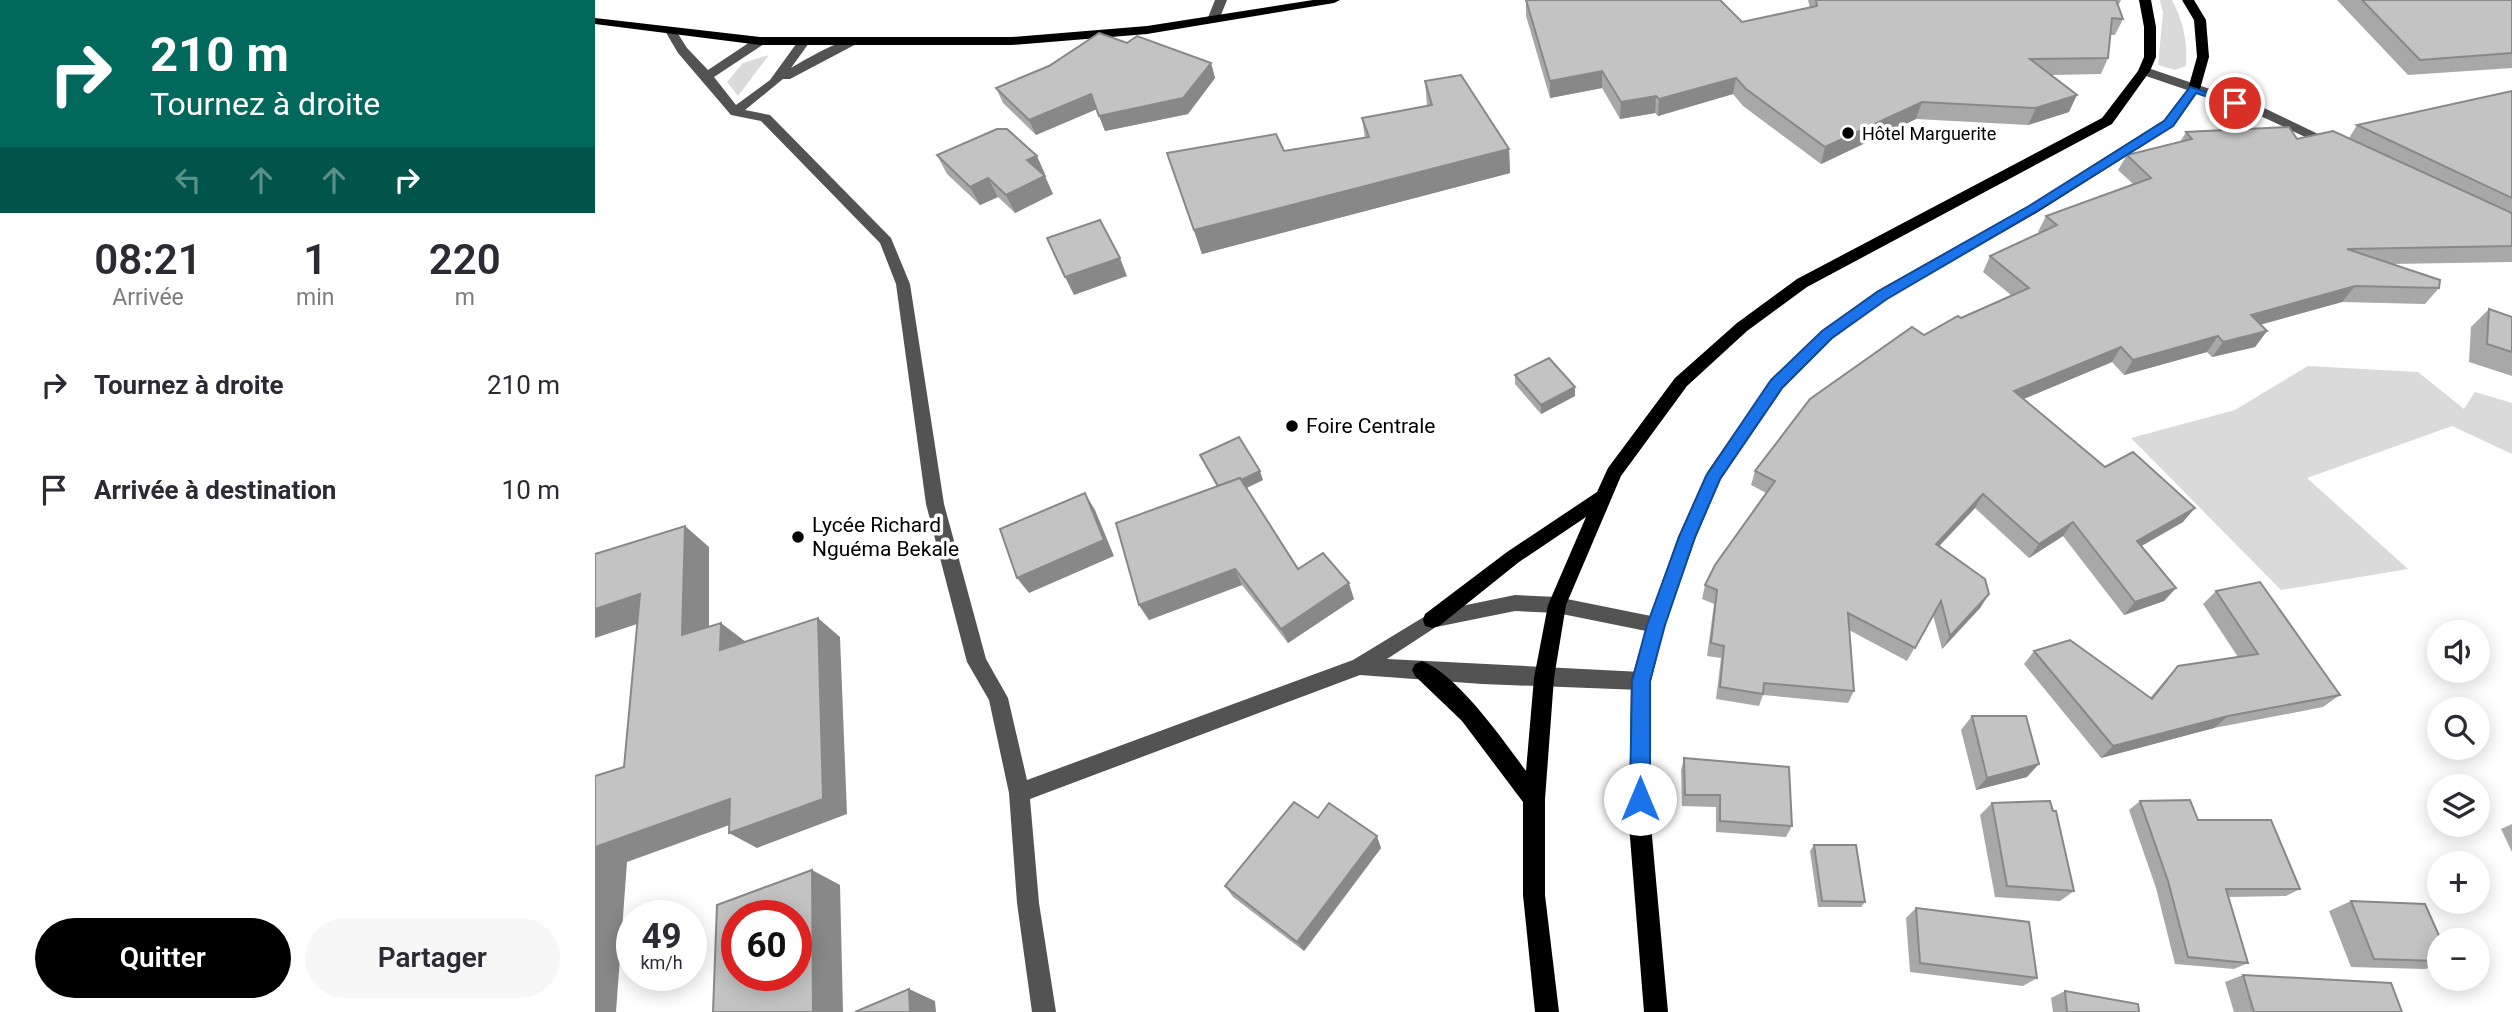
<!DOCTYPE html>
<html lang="fr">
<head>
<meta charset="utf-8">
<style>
  body { margin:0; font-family:Roboto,sans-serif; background:#f7f7f7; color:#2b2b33; height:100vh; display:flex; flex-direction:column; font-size:26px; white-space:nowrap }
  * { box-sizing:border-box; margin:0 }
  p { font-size:23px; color:#7c7c81 }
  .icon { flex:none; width:38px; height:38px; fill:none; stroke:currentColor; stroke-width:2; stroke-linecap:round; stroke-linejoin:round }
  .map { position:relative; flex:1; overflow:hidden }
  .drawer { display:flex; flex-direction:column; background:#fff; width:595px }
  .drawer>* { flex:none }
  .hud { background:#00695c; color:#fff; overflow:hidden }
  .fabs { position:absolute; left:1832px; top:620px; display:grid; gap:14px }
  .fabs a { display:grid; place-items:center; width:63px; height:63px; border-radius:50%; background:#fff; box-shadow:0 4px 18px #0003; font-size:35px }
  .speed { position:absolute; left:21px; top:900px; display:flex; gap:14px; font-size:35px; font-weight:700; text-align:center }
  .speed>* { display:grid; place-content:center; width:91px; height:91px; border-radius:50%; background:#fff; box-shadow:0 4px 18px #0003; line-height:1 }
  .speed small { font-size:18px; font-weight:400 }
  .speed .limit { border:10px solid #d22; background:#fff; color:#111 }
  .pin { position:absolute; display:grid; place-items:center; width:60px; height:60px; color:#fff; margin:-30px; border:4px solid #fff; border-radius:50%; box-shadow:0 2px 7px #0007 }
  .me { position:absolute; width:77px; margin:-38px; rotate:0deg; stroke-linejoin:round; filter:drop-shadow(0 0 5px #0008) }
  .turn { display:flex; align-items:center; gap:24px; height:147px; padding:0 35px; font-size:32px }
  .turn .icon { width:91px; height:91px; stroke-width:2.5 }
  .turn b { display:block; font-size:49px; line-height:60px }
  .lanes { display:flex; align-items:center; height:66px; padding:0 35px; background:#0003; justify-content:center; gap:35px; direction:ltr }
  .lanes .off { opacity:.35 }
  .eta { display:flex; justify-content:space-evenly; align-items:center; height:119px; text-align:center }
  .eta b { font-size:42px; font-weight:600; line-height:49px }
  .primary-button { display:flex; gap:14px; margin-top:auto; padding:14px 35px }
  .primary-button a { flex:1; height:80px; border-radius:42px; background:#000; color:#fff; font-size:28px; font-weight:600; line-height:80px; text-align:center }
  .primary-button a+a { background:#f7f7f7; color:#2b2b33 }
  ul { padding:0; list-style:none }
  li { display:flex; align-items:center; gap:21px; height:105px; padding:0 35px }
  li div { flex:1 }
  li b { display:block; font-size:26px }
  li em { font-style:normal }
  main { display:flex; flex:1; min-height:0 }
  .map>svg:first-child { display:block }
  .green { fill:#dadada }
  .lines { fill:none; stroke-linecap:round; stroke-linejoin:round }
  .minor { fill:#535353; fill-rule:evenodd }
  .major { fill:#000; fill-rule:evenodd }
  .wall { fill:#a8a8a8 }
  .shaded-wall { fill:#888 }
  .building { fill:#c3c3c3; stroke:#888; stroke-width:2; fill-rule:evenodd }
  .route { fill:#1a73e8; stroke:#114b97; stroke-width:2 }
  .poi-dot { fill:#000; stroke:#fff; stroke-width:2.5 }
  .labels { text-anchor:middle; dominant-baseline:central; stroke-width:7; stroke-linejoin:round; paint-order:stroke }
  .far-poi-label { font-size:18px; fill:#000; stroke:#fff; text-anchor:start }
  .poi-label { font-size:21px; fill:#000; stroke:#fff; text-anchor:start }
</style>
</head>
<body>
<main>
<section class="drawer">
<div class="hud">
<div class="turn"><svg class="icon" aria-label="right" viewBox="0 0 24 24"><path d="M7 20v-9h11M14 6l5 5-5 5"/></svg><div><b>210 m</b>Tournez à droite</div></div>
<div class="lanes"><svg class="icon off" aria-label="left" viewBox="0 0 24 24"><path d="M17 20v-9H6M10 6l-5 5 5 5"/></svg><svg class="icon off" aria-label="ahead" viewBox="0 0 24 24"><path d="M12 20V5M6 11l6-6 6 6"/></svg><svg class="icon off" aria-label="ahead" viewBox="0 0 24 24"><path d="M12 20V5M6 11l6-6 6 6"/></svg><svg class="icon" aria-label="right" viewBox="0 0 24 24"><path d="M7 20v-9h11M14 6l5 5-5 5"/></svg></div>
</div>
<div class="eta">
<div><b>08:21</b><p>Arrivée</p></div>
<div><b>1</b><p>min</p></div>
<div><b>220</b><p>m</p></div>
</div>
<ul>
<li><svg class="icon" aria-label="right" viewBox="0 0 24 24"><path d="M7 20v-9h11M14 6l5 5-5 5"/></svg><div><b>Tournez à droite</b></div><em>210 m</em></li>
<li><svg class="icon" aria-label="arrive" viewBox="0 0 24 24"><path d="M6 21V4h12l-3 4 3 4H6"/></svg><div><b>Arrivée à destination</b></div><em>10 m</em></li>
</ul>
<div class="primary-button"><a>Quitter</a><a>Partager</a></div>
</section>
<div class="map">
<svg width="1917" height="1012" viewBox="0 0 1917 1012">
  <rect width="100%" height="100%" fill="#fff"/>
  <g class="green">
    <path d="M1565,0H1577C1588,21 1593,42 1591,66L1580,70L1563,65L1568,13Z"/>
    <polygon points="174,55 143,96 132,82 148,63"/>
    <polygon points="1713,366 1823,372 1869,409 1880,392 1917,403 1917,454 1857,426 1712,478 1813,569 1686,590 1536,438 1640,410"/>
  </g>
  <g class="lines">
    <g class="minor">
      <polygon points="620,0 632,0 624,20 618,23 612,20"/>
      <path d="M72,29H80L92,48L113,70L161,38H169V44L119,77L141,105L175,80L204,40L214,43L196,68C210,60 255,32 267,41L195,79H188L150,110L175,115L296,238L315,284L349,504L391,659L413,698L432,780L758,660L837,612L920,595L962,597L1061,617L1068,619L1070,625L1068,631L1061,633L962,613L920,611L841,627L792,659L1046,672L1053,675L1056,681L1053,687L1046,690L887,684L765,675L435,799L444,903L461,1012H437L422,903L414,793L394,700L372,662L331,504L301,284L285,243L166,121L136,115L83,53L70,31Z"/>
      <polygon points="1545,68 1553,68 1665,106 1748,146 1746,149 1736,149 1657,112 1545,74"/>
    </g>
    <g class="major">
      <polygon points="718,0 745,0 739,3 552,34 417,45 165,45 0,24 0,18 165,37 417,37 552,26"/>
      <path d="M1544,0H1556L1561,27V57L1555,71L1517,124L1212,287L1152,331L1092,386L1026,476L971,605L959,678L950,799V895L964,1012H940L928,895V802L867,721L820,676L817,670L820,664L827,661C863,675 908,740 931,771L939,678L953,605L991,517L924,562L844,626L837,628L830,626L828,620L830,614L912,552L1002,492L1013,468L1080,378L1142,323L1202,279L1507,118L1543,71L1549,57V27Z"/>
      <polygon points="1587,0 1599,0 1611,20 1614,57 1605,89 1579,126 1443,212 1292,299 1237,339 1188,388 1126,479 1101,537 1070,625 1056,681 1056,825 1073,1012 1049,1012 1034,825 1036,681 1052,625 1083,537 1113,471 1176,380 1227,331 1282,291 1433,206 1569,120 1593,89 1602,57 1599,20"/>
    </g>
  </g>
  <g class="wall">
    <polygon points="931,0 1147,22 1215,8 1213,0 1526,0 1523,6 1528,19 1520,35 1515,35 1513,58 1506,74 1457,75 1474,112 1433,125 1321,119 1226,164 1148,106 1138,94 1063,116 1060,113 1025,119 1007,88 955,98 931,16"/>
    <polygon points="1742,0 1917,0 1917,68 1813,75"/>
    <polygon points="532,43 616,63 620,78 593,114 510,131 502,109 441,135 408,103 401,88 454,66"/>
    <polygon points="830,81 914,149 915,173 607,254 572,153 689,151 770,138 767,118 832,106"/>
    <polygon points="1917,91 1917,262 1796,264 1844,288 1830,304 1747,302 1665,325 1672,331 1660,347 1617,357 1612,352 1529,375 1517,362 1429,399 1510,467 1588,522 1546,546 1581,588 1569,601 1529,615 1468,536 1434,558 1380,508 1344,546 1394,594 1385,608 1347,649 1338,615 1312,661 1254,630 1259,691 1253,703 1168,695 1164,706 1121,699 1126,658 1112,656 1119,604 1107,599 1110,585 1171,493 1156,485 1160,471 1329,335 1416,295 1388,272 1395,256 1445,233 1443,232 1451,216 1538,184 1523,170 1532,155 1585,142 1591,132 1702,139 1754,138 1762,125"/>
    <polygon points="342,155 450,174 448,175 458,194 420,213 403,197 385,205 352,174"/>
    <polygon points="1894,309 1917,317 1917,376 1874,362 1876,327"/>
    <polygon points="920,375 980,387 980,396 946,414 920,384"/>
    <polygon points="605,455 668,480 651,488 703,569 759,599 693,643 647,585 554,620 544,605 622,487"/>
    <polygon points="1621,591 1745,695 1728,707 1619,728 1506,758 1429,664 1439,651 1555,698 1571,679 1583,666 1643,657 1608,604"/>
    <polygon points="1377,716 1432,777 1381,790 1366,730"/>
    <polygon points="1089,758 1197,826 1191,837 1121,832 1121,807 1087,806 1086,770"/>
    <polygon points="1545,801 1603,820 1705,889 1691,896 1633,897 1653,963 1639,969 1580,964 1561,888 1534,810"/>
    <polygon points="1397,803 1479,891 1465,901 1400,897 1385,815"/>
    <polygon points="723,818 786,848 709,951 638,897 630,886"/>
    <polygon points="1917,824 1917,852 1906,829"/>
    <polygon points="1219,845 1270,902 1266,907 1223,907 1215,851"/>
    <polygon points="1756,901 1844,940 1844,965 1830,969 1756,967 1734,911"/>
    <polygon points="1321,908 1442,978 1428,986 1315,972 1311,918"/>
    <polygon points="1648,975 1807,1012 1639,1012 1630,982"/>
    <polygon points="1470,991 1544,1012 1458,1012 1456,998"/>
  </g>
  <g class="shaded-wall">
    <polygon points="616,63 620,78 593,114 510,131 504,116"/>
    <polygon points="1007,71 1007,88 955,98 955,81"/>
    <polygon points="1141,78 1138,94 1063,116 1064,99"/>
    <polygon points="496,94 502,109 441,135 434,120"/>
    <polygon points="1482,95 1474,112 1433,125 1441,108"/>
    <polygon points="1061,96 1060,113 1025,119 1026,102"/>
    <polygon points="1327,102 1321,119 1226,164 1230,147"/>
    <polygon points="914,149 915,173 607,254 599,230"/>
    <polygon points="442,156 450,174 441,178 432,160"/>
    <polygon points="450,176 458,194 420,213 411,195"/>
    <polygon points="393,178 403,197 385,205 375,187"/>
    <polygon points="525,258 532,276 479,295 470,277"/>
    <polygon points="1760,286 1747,302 1645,330 1656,315"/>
    <polygon points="1672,331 1660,347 1617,357 1628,342"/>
    <polygon points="1623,336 1612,352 1529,375 1538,360"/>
    <polygon points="1526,347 1517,362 1411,406 1419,391"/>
    <polygon points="980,387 980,396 946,414 946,405"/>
    <polygon points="665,471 668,480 629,499 625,490"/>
    <polygon points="490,493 500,510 519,556 434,593 422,578"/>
    <polygon points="1388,494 1380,508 1333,558 1341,544"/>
    <polygon points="1600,508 1588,522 1531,555 1542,541"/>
    <polygon points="1478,522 1468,536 1434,558 1444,544"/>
    <polygon points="90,526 114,547 114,654 87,635"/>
    <polygon points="640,569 647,585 554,620 544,605"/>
    <polygon points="754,583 759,599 693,643 686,629"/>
    <polygon points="1581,588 1569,601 1529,615 1540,602"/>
    <polygon points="45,594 72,614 0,638 0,609"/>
    <polygon points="1394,594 1385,608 1347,649 1355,636"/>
    <polygon points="223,618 245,637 252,814 162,848 134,833"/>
    <polygon points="126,623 151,642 125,650"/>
    <polygon points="1633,716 1619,728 1506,758 1518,746"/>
    <polygon points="1444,764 1432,777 1381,790 1392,778"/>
    <polygon points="135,799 162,815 32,862 21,1012 0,1012 0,847"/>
    <polygon points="782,836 786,848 709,951 702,942"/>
    <polygon points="217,870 245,885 248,1012 218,1012"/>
    <polygon points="314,989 340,1001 341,1012 315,1012"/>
  </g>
  <g class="building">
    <polygon points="931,0 1125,0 1147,22 1222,6 1221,0 1521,0 1528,19 1517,18 1513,58 1435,59 1482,95 1441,108 1327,102 1230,147 1151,89 1141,78 1064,99 1061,96 1026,102 1007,71 955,81"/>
    <polygon points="1767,0 1917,0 1917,53 1825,60"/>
    <polygon points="504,33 532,43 542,36 616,63 588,98 504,116 496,94 434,120 401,88 454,66"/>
    <polygon points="866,75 914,149 599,230 572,153 681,134 689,151 774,137 767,118 837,105 830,81"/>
    <polygon points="1917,91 1917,198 1762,125"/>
    <polygon points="1694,127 1702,139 1738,131 1917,213 1917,246 1752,249 1845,280 1844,288 1760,286 1656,315 1672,331 1628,342 1623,336 1538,360 1526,347 1419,391 1510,467 1538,452 1600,508 1542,541 1581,588 1540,602 1478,522 1444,544 1388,494 1341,544 1390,579 1394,594 1355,636 1346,601 1320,648 1253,613 1259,691 1169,683 1168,694 1125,687 1129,646 1116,643 1122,590 1110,585 1120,565 1180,481 1160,471 1215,399 1317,327 1329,335 1363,316 1366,318 1434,288 1395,256 1462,225 1451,216 1556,178 1532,155 1597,139 1591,132"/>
    <polygon points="402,129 412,129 442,156 432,160 450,176 411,195 393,178 375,187 342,155"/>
    <polygon points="505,220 525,258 470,277 452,238"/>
    <polygon points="1894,309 1917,317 1917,352 1892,344"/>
    <polygon points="954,358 980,387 946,405 920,375"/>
    <polygon points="644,437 665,471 646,480 645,478 623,486 605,455"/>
    <polygon points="645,478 703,569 728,553 754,583 686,629 640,569 544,605 521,523"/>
    <polygon points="490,493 509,540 422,578 405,529"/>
    <polygon points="90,526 87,635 126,623 125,650 223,618 228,799 134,833 135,799 0,847 0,776 29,767 45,594 0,609 0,554"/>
    <polygon points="1665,582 1745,695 1633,716 1518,746 1439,651 1475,640 1557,699 1583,666 1663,654 1621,591"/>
    <polygon points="1377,716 1431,716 1444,764 1392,778"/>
    <polygon points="1089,758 1194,767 1197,826 1125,821 1125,795 1090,795"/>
    <polygon points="1595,800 1603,820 1676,820 1705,889 1631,889 1653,963 1593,957 1573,881 1545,801"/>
    <polygon points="1455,801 1458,811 1461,811 1479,891 1412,886 1397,803"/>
    <polygon points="699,802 723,818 734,803 782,836 702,942 630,886"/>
    <polygon points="1219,845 1261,845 1270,902 1227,901"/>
    <path d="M217,870L218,1012H118L122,905ZM142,915H201V975H142Z"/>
    <polygon points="1756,901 1830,904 1846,940 1844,940 1844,961 1779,959"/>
    <polygon points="1321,908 1434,922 1442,978 1325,963"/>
    <polygon points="1648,975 1796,983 1807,1012 1659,1012"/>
    <polygon points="314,989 315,1012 260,1012"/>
    <polygon points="1470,991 1543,1004 1544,1012 1472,1012"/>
  </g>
  <polygon class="route" points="1595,87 1646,103 1640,106 1601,93 1578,126 1442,211 1292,299 1237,338 1187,388 1125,479 1100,537 1070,625 1055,681 1055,799 1052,806 1045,808 1038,806 1035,799 1037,681 1052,625 1084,537 1111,476 1176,380 1227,331 1282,292 1434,206 1569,121"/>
  <g class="poi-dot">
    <circle cx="1253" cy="133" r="7"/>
    <circle cx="697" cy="426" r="7"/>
    <circle cx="203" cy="537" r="7"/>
  </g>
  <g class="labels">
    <g class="far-poi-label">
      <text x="1267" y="133">Hôtel Marguerite</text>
    </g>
    <g class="poi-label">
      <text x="711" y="426">Foire Centrale</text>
      <text x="217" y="525">Lycée Richard<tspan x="217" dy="24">Nguéma Bekale</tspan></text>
    </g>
  </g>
</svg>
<div class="fabs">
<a><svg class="icon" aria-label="sound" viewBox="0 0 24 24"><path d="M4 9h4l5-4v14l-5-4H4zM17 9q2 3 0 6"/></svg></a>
<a><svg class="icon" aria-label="search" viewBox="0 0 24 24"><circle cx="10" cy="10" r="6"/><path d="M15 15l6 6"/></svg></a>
<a><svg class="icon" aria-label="layers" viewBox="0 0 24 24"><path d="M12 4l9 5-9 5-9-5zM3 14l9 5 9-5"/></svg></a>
<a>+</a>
<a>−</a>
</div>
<div class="speed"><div>49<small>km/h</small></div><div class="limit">60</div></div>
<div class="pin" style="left:1640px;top:103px;background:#d93025"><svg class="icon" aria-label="arrive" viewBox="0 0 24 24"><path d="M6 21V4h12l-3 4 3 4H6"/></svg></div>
<svg class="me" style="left:1045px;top:799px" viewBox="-20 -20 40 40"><circle r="19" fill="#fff"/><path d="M0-13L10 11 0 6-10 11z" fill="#1a73e8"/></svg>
</div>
</main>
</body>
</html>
